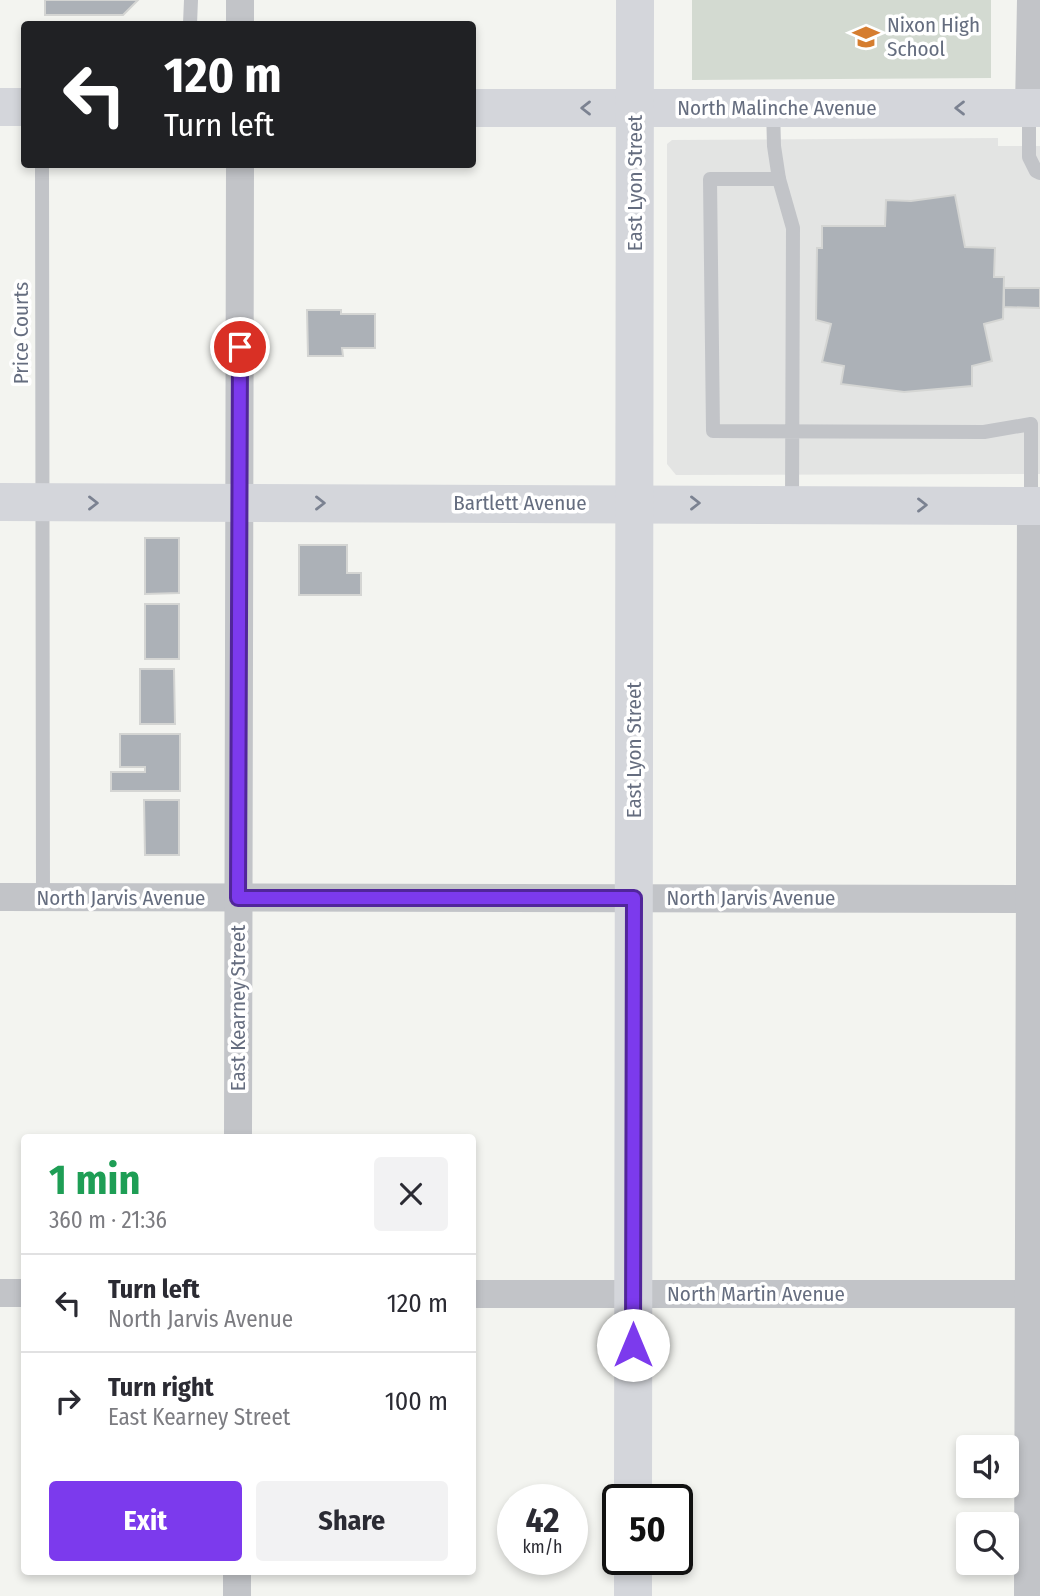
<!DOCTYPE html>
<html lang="en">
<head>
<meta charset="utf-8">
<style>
  body { margin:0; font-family:"Fira Sans Condensed",sans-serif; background:#f2f2f3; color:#2b2b33; height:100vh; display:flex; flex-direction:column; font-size:26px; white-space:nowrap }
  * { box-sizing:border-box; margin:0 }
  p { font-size:23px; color:#7c7c81 }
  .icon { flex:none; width:38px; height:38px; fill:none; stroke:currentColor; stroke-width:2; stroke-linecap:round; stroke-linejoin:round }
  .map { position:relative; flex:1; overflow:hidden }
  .panel { position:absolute; left:21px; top:1134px; width:455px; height:441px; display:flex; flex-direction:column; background:#fff; border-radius:7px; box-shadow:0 4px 10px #0003 }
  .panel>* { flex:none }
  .banner { position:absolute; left:21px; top:21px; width:455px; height:147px; border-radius:7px; box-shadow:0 4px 10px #0003; background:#202124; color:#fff; overflow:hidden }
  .controls { position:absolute; left:956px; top:1435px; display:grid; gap:14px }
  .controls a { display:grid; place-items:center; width:63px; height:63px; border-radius:7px; background:#fff; box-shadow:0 4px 10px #0003; font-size:35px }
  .speed { position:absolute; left:497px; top:1484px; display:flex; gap:14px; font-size:35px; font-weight:700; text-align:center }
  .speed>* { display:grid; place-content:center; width:91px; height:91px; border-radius:50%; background:#fff; box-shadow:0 4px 10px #0003; line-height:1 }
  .speed small { font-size:18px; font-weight:400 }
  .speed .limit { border:4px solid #111; border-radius:10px; background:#fff; color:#111 }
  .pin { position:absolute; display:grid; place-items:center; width:60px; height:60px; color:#fff; margin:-30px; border:4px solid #fff; border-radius:50%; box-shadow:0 2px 7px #0007 }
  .me { position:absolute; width:77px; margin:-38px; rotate:0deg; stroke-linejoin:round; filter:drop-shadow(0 0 5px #0008) }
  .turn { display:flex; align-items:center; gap:24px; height:147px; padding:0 28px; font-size:32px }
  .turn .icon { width:91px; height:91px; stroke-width:2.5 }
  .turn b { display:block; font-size:49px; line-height:60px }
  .round { display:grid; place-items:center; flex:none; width:74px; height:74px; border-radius:7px; background:#f2f2f3 }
  .overview { display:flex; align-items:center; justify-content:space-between; height:119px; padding:0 28px }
  h1 { font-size:42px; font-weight:700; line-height:52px; color:#1e9e55 }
  .primary-button { display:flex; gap:14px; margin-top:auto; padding:14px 28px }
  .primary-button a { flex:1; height:80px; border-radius:7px; background:#7c3aed; color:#fff; font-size:28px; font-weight:700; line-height:80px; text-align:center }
  .primary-button a+a { background:#f2f2f3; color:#2b2b33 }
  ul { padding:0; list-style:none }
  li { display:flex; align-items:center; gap:21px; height:98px; padding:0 28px; border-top:2px solid #e1e1e2 }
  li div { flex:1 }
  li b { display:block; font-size:26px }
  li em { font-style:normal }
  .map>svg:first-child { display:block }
  .built { fill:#e3e4e3 }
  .green { fill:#d3dad1 }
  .building { fill:#acb1b7; stroke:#d4d5d3; stroke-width:2 }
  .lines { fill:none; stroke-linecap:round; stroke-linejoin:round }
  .service { stroke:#c2c4c8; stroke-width:14 }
  .minor { stroke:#c2c4c8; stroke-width:28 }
  .secondary { stroke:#d4d6db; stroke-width:38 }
  .oneway { stroke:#7b8291 }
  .route-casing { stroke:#51269a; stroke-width:18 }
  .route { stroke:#7c3aed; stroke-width:12 }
  .labels { text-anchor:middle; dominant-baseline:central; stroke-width:7; stroke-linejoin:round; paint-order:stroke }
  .poi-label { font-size:21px; fill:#656d7f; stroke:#fff; text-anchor:start }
  .street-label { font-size:21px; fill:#656d7f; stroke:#fff }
</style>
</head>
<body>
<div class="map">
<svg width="1040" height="1596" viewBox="0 0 1040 1596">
  <rect width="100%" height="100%" fill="#f3f4f0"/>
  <polygon class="built" points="998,138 998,146 1040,146 1040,474 676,475 667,464 667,144 672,140"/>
  <polygon class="green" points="692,0 991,0 991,78 692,80"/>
  <g class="building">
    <polygon points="45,0 138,0 123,15 45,15"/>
    <polygon points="955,195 965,247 995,248 994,277 1004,277 1003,319 984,324 992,361 972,366 972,386 904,392 841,384 844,366 822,362 831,324 816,320 817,248 822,248 822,226 885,226 886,200 911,201"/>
    <polygon points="1004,288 1040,288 1040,308 1004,307"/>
    <polygon points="307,310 341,310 341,314 375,314 375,348 342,348 343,356 308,356"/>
    <polygon points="145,538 179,538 179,593 145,594"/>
    <polygon points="299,545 347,545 347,573 361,573 361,595 299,595"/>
    <rect x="145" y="604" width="34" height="55"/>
    <polygon points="140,669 174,669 175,724 140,724"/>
    <polygon points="120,734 180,734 180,791 111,791 111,772 145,772 145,767 120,767"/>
    <polygon points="144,800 179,800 179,855 145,855"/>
  </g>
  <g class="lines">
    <g class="service">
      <polyline points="190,24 191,0"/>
      <polyline points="773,108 774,146 779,179"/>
      <polyline points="1029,108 1029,157 1036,171 1040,173"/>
      <polyline points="42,164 43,898"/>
      <polyline points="792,502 793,228 779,179 710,179 713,431 984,432 1031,424 1031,504"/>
    </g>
    <g class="minor">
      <polyline points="240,24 240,0"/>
      <polyline points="1029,108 1031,0"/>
      <polyline points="0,897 1040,899"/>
      <polyline points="238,1138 240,164"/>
      <polyline points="0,1293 24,1293"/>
      <polyline points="472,1294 1040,1294"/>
      <polyline points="237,1596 237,1572"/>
      <polyline points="1028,1596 1031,506"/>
    </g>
    <g class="secondary">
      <polyline points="0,107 24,107"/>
      <polyline points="472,108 1040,108"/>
      <polyline points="0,502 1040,506"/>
      <polyline points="633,1500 635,0"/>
      <polyline points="633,1596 633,1559"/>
    </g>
  </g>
  <defs><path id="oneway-chevron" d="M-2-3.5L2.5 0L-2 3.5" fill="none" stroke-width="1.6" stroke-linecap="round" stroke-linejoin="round" transform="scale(1.75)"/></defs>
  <g class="oneway">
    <use href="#oneway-chevron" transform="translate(586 108) rotate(-180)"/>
    <use href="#oneway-chevron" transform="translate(960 108) rotate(180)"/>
    <use href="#oneway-chevron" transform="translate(93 503)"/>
    <use href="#oneway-chevron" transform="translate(320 503)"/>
    <use href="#oneway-chevron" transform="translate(695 503)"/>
    <use href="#oneway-chevron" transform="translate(922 505)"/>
  </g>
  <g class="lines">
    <g class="route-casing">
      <polyline id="route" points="240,347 238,898 634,898 633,1345"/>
    </g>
    <use href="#route" class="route"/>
  </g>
  <defs>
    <g id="school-bare" transform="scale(2.1)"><path d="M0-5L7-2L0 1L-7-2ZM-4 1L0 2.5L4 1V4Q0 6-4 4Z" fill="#d57d2f" stroke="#fff" stroke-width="2.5" paint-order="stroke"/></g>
  </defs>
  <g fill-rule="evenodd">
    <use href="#school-bare" x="866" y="37"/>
  </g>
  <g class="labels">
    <g class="poi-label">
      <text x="887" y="25">Nixon High<tspan x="887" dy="24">School</tspan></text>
    </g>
    <g class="street-label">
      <text x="777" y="108">North Malinche Avenue</text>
      <text transform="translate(635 183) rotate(-90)">East Lyon Street</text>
      <text transform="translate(21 333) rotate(-90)">Price Courts</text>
      <text x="520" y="503">Bartlett Avenue</text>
      <text transform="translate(634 750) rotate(-90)">East Lyon Street</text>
      <text x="121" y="898">North Jarvis Avenue</text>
      <text x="751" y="898">North Jarvis Avenue</text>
      <text transform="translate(238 1008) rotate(-90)">East Kearney Street</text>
      <text x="756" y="1294">North Martin Avenue</text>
    </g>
  </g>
</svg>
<div class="controls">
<a><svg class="icon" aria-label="sound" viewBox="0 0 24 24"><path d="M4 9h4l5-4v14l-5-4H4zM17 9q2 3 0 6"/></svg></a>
<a><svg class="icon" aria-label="search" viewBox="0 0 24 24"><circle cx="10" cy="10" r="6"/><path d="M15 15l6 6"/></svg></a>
</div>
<div class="speed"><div>42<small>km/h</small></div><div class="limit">50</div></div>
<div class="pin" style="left:240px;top:347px;background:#d93025"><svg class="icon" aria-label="arrive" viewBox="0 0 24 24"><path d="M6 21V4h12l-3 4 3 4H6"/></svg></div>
<svg class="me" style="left:633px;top:1345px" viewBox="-20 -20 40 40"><circle r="19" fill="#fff"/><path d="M0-13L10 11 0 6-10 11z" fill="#7c3aed"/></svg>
<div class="banner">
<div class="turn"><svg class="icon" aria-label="left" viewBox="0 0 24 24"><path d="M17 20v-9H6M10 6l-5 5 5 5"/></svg><div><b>120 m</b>Turn left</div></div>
</div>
<section class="panel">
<div class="overview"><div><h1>1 min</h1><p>360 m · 21:36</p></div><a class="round"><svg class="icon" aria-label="close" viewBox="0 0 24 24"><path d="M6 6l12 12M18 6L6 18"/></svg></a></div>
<ul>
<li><svg class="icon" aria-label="left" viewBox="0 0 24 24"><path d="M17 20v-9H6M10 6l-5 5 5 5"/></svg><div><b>Turn left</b><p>North Jarvis Avenue</p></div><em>120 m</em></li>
<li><svg class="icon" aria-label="right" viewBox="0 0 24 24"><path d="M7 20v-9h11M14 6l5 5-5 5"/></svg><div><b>Turn right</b><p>East Kearney Street</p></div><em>100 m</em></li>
</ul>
<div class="primary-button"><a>Exit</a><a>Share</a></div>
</section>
</div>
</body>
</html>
